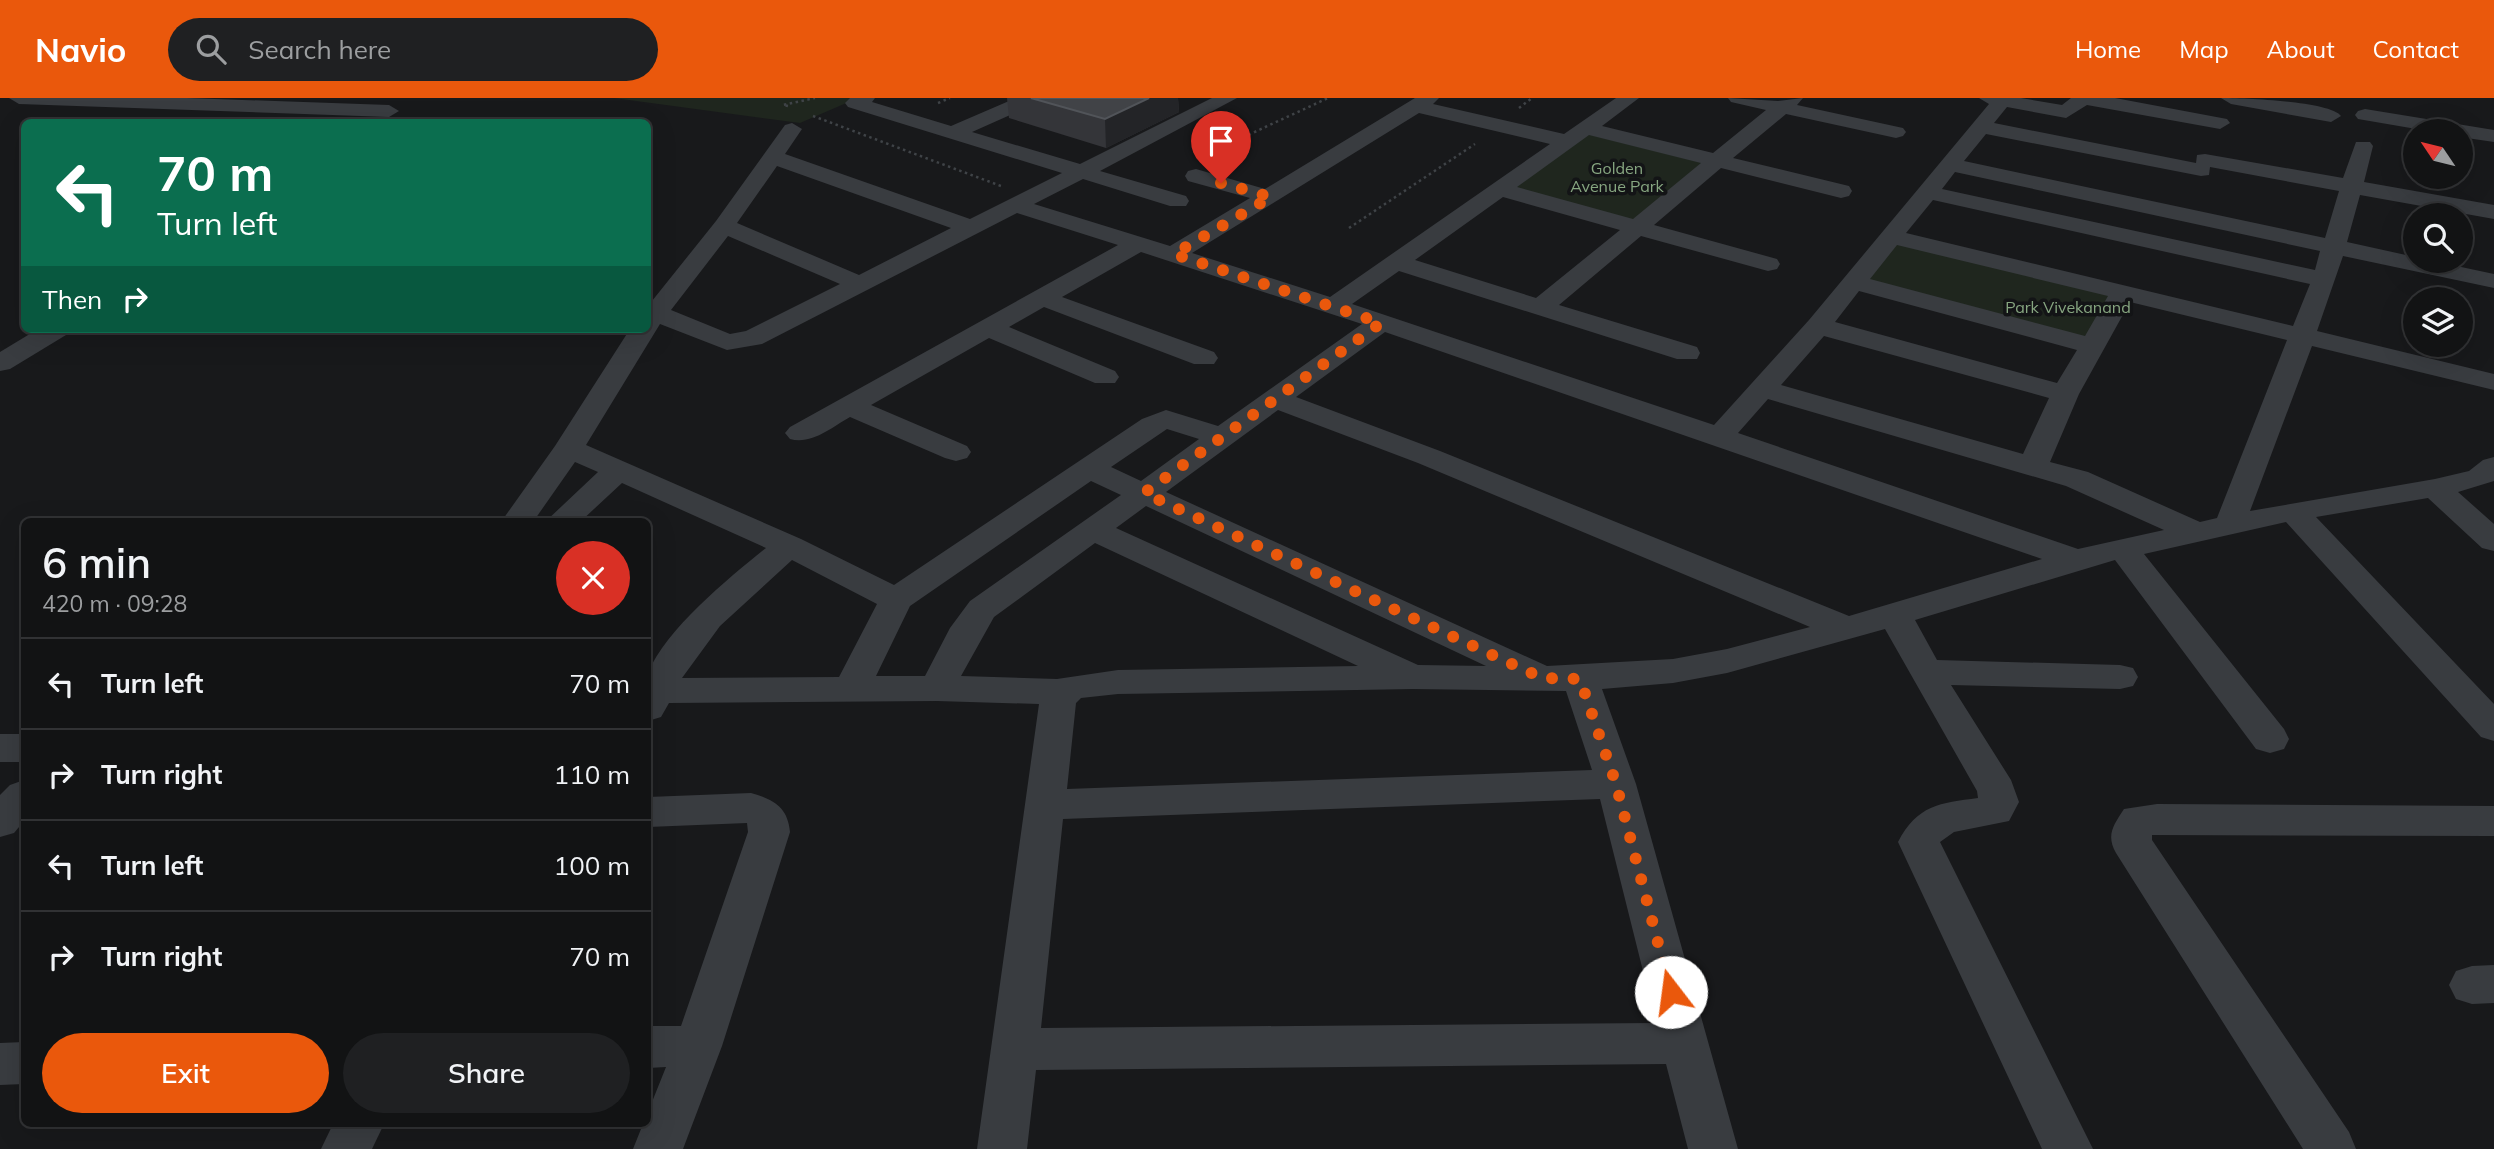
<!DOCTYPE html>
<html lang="en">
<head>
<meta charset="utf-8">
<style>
  body { margin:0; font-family:Mulish,sans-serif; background:#1f2022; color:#f1f3f6; height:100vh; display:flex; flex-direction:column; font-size:26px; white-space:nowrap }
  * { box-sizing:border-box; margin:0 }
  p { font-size:23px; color:#9c9ea0 }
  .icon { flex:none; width:38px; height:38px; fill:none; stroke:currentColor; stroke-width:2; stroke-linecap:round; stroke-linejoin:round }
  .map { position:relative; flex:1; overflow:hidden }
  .details { position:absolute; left:21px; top:420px; width:630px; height:609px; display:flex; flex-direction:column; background:#121314; border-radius:10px; box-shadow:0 7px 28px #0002,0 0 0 2px #313234 }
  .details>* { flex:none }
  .banner { position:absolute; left:21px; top:21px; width:630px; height:214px; border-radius:10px; box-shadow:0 7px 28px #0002,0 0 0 2px #313234; background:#0b6e4f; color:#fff; overflow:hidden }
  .needle { width:46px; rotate:305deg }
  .buttons { position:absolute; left:2403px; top:21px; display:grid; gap:14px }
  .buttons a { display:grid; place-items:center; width:70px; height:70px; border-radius:50%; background:#121314; box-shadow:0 7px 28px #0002,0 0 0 2px #313234; font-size:35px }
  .pin { position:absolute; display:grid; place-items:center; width:60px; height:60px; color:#fff; margin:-72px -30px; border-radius:50% 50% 50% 0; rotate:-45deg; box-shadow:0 0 7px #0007 }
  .pin .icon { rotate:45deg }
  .me { position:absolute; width:77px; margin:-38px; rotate:345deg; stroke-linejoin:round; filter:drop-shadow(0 0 5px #0008) }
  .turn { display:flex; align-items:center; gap:24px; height:147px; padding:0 21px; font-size:32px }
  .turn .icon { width:91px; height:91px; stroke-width:2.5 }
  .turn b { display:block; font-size:49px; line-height:60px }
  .then { display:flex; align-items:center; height:66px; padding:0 21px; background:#0003; gap:14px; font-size:26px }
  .round { display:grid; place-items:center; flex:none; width:74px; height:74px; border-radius:37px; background:#1f2022 }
  .head { display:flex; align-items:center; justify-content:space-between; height:119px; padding:0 21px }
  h1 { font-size:42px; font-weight:600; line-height:52px }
  .cta { display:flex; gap:14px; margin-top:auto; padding:14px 21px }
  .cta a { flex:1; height:80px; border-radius:42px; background:#ea580c; color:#fff; font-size:28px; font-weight:600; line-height:80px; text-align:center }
  .cta a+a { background:#1f2022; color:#f1f3f6 }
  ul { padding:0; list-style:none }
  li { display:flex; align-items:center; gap:21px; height:91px; padding:0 21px; border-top:2px solid #313234 }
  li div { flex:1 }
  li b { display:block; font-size:26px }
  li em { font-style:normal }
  header { display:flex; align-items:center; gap:42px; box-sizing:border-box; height:98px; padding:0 35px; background:#ea580c; color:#fff }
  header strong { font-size:33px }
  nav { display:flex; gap:38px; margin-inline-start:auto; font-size:24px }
  .search { width:490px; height:63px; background:#1f2022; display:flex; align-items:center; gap:18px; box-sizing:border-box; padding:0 24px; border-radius:38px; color:#9c9ea0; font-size:26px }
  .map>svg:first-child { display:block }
  .green { fill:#1f261e }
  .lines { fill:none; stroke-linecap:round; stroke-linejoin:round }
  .path { stroke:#3f4347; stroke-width:2.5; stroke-dasharray:2.5 3.5; stroke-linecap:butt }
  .minor { fill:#393c40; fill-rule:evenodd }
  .wall { fill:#343539 }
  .shaded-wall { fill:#232427 }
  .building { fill:#414347; stroke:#515459; stroke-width:2 }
  .route { stroke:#ea580c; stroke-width:12; stroke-dasharray:0 21.6 }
  .labels { text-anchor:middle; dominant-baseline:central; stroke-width:7; stroke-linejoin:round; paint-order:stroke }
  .far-park-label { font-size:16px; fill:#87a681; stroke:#131416 }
</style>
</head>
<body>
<header>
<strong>Navio</strong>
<div class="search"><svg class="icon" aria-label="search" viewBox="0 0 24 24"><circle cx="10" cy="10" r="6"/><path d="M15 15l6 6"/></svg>Search here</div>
<nav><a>Home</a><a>Map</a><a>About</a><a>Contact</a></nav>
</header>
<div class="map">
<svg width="2494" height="1051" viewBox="0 0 2494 1051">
  <rect width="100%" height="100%" fill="#18191b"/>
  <g class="green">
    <polygon points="614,0 858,0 800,25"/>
    <polygon points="1587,32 1715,63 1638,125 1503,91"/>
    <polygon points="1891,139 2118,194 2090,241 1860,179"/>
  </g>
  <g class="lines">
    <g class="path">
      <polyline points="938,5 950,0"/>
      <polyline points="788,8 783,7 815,0"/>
      <polyline points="1519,10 1532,0"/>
      <polyline points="813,18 1001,88"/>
      <polyline points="1205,57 1328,0"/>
      <polyline points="1349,130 1475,46"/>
    </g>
    <g class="minor">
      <polygon points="9,0 187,0 389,7 399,13 389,19 19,6"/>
      <path d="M875,0L872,4L951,28L1016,0H1042L1039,4L972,34L1080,66L1212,0H1237L1100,73L1186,98L1189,103L1186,108H1170L1083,81L1034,106L1170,148L1250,100L1188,83L1185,78L1188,73L1196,71L1265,91L1415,0H1439L1433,6L1564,36L1616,0H1639L1602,28L1713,55L1766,12L1731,4L1728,0L1778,3L1803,0L1797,7L1903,30L1906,34L1903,38L1896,40L1786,16L1733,60L1849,88L1852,93L1849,98L1841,100L1721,70L1654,127L1777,161L1780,166L1777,171L1768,173L1641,138L1559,207L1697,249L1700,255L1697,261H1677L1399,173L1352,206L1714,327L1809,222L1989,6L1979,0H2021L2062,7L2071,0H2115L2227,21L2230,25L2220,31L2087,7L2066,20L2007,9L1994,25L2196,65L2197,57L2205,56L2343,80L2356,44H2370L2373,48L2364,84L2494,107V121L2360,97L2347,144L2415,159V163H2433L2494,176V190L2343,158L2317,233L2494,276V292L2312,248L2250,413L2435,381L2469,373L2483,362L2494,359V383L2458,394L2494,426V453L2482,450L2428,400L2316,419L2494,606V643L2481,639L2286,424L2144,456L2284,631L2289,641L2284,651L2270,655L2256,651L2115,462L1915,522L1937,562L2120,567L2133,570L2138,579L2133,588L2120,591L1951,587L2011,682L2019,704L2009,723L1954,734L1940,744L2093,1051H2042L1898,744C1917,707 1940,705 1978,700L1977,693L1885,531L1727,575L1673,585L1602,591L1636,686L1738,1051H1688L1666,966L1036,972L1027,1051H977L1039,606L937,603L669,605L661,619L648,623C648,609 643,587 648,575C666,531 730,479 766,450L622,385L580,424H545L598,374L575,364L533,424H501L555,348L630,231H648V208L716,123L785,27L792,25L802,31L785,56L970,121L1062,75L848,9L845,5L850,0ZM1419,15L1550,46L1330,199L1192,155ZM1986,36L2201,78L2209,77L2210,69L2339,93L2325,140L1964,63ZM1589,37L1701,65L1633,121L1517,89ZM777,68L951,130L859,177L737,125ZM1955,74L2320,153L2315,172L1942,91ZM1503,99L1620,132L1536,200L1415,162ZM1933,102L2310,186L2293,228L1906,135ZM1017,115L1118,147L790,329L785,335L790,341C812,347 832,329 850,319L945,360L956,363L967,360L971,354L967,348L871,307L989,240L1095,285H1115L1119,279L1115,273L1009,229L1044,209L1194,266H1214L1218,260L1214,254L1062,199L1141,154L1362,226L1218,328L1166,312L1142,321L894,487L801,441L586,347L660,226L727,252L762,246ZM728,138L840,186L746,233L730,236L671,212ZM1897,147L2108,198L2085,238L1870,181ZM1859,193L2077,252L2057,285L1835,224ZM2130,204L2287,242L2217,420L2200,424L2088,374L2050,364L2079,296ZM1385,234L2042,461L1849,518L1440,353L1296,299ZM1824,238L2049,300L2023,356L1781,287ZM1768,301L2066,388L2164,432L2078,451L1738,335ZM1278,312L1418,365L1810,529L1727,551L1673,561L1547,568L1166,394ZM1167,331L1199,341L1141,383L1111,369ZM1091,383L1121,397L970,503L950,530L925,578H876L910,508ZM1146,408L1486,568L1418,567L1116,430ZM1095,445L1358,568L1118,572L1057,581L961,578L994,519ZM792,462L877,506L839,579L682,580L720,528ZM1413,591L1566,593L1592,672L1067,691L1076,605L1081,600L1118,596ZM1600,701L1656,925L1041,930L1063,721Z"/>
      <path d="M2221,0C2242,0 2330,3 2341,18L2331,24L2231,6Z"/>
      <polygon points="2365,11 2494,32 2494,44 2460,39 2460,33 2428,33 2358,21 2355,17 2358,13"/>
      <polygon points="38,231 70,231 66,237 10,271 0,273 0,254"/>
      <rect x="0" y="636" width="24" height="28"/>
      <polygon points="24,682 24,723 14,735 0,739 0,697 10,687"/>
      <path d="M751,695C773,701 788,709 790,734L722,948L683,1051H633L643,1026H648V1014L666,969L648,970V928H681L748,734L747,725L648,729V699Z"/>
      <path d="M2157,706L2494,708V738L2152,737V742L2349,1034L2356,1051H2303L2116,755C2106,737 2113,728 2124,711Z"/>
      <polygon points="2494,867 2494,905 2472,906 2456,901 2449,887 2456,873 2472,868"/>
      <polygon points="24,944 24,986 0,987 0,945"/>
      <polygon points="333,1026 384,1026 372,1051 321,1051"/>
    </g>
  </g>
  <polygon class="wall" points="1007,0 1178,0 1179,14 1106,50 1009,20"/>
  <polygon class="shaded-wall" points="1149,0 1178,0 1179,14 1106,50 1105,21"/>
  <polygon class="building" points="1031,0 1149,0 1105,21"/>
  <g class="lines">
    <polyline class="route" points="1221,85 1271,99 1174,156 1381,225 1144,395 1542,580 1580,581 1616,686 1671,894"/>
  </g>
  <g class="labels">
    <g class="far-park-label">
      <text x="1617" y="70">Golden<tspan x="1617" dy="18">Avenue Park</tspan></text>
      <text x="2068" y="209">Park Vivekanand</text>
    </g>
  </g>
</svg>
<div class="buttons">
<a><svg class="needle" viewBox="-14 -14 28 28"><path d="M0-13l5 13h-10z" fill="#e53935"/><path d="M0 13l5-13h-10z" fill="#9c9ea0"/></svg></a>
<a><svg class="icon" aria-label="search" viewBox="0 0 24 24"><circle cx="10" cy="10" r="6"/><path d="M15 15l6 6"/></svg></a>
<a><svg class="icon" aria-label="layers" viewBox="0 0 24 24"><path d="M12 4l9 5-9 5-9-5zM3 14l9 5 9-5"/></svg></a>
</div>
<div class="pin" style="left:1221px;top:85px;background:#d93025"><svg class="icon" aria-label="arrive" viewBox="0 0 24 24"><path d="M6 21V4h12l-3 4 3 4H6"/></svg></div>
<svg class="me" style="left:1671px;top:894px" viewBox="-20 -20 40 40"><circle r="19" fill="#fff"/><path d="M0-13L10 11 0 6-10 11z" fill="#ea580c"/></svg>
<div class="banner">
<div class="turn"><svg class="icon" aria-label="left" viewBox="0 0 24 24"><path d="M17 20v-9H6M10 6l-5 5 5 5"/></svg><div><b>70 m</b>Turn left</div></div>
<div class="then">Then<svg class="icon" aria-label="right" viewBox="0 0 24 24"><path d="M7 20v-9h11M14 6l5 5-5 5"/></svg></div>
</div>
<section class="details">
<div class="head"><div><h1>6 min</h1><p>420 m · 09:28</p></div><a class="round" style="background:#d93025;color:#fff"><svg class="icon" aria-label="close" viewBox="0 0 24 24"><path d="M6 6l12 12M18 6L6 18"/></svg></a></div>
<ul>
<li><svg class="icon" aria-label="left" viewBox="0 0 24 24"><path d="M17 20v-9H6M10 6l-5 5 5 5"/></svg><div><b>Turn left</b></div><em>70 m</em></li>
<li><svg class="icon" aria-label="right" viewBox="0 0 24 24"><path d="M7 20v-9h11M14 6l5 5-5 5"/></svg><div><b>Turn right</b></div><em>110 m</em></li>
<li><svg class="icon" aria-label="left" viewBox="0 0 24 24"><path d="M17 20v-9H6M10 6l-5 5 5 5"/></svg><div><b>Turn left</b></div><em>100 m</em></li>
<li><svg class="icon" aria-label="right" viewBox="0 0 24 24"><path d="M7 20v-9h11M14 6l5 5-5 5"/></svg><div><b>Turn right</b></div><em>70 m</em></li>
</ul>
<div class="cta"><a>Exit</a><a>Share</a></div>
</section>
</div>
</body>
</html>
